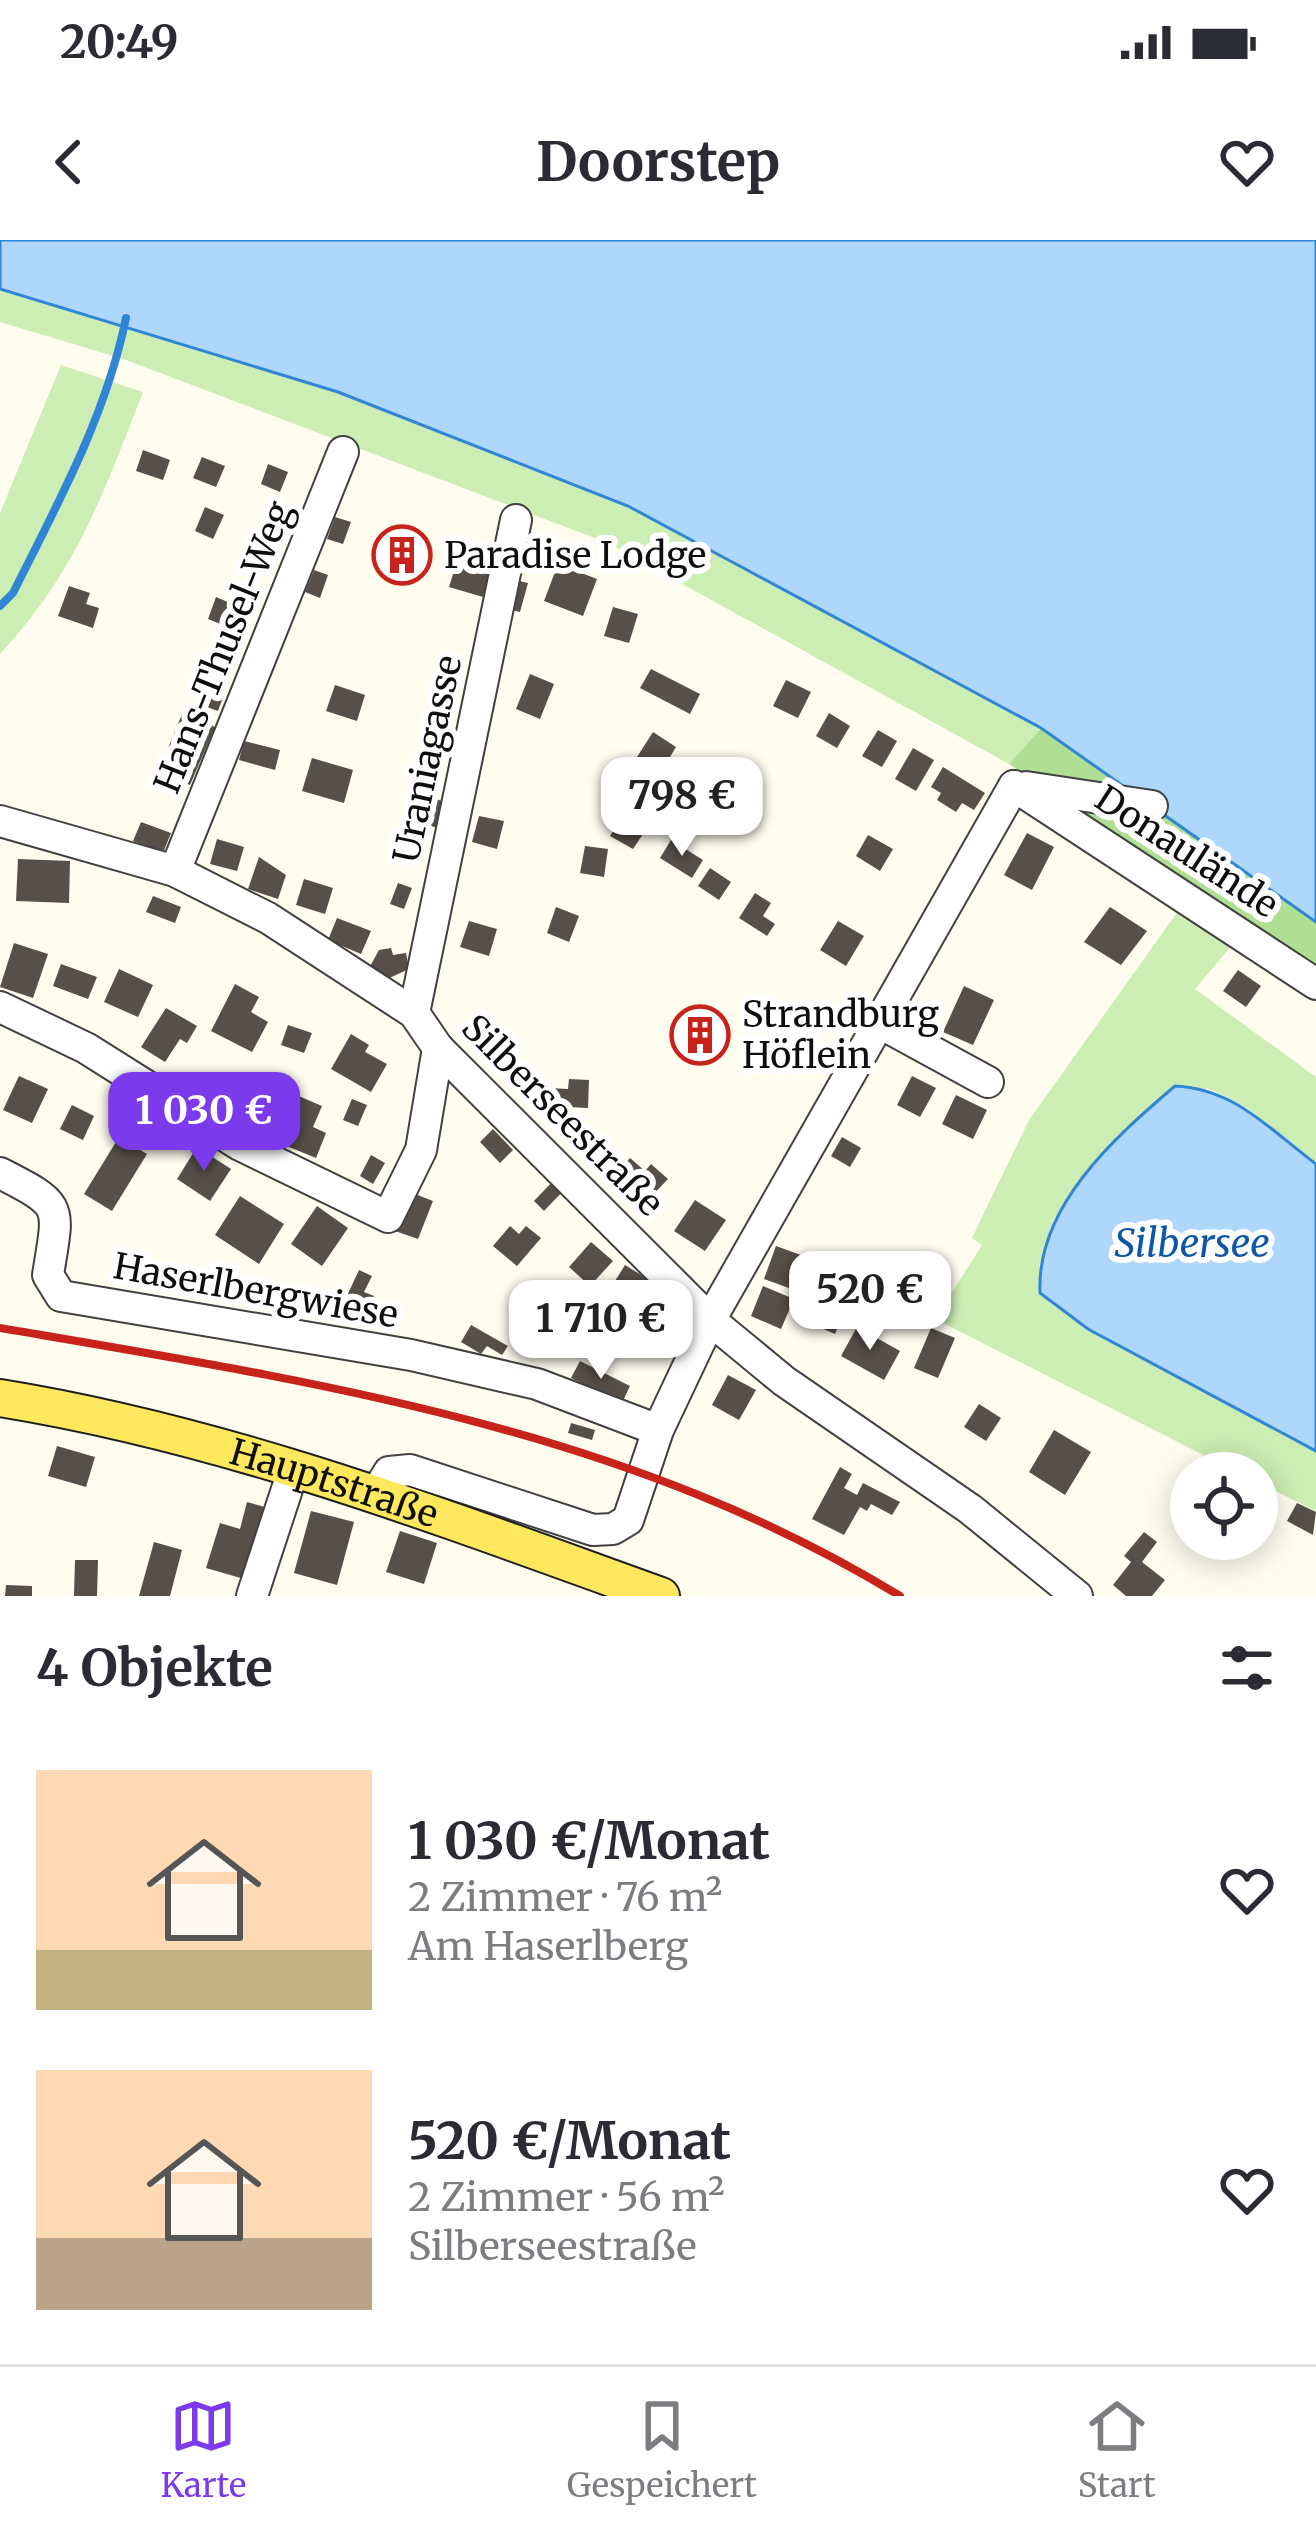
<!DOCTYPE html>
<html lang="de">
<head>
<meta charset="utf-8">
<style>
	body { margin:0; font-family:Merriweather,serif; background:#f2f2f3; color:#2b2b33; height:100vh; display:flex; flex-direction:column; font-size:45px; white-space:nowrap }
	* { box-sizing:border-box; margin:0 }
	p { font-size:39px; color:#7c7c81 }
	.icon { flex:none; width:66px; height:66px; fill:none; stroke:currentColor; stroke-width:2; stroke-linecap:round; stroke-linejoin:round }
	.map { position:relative; height:1356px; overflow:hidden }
	.side { display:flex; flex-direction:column; background:#fff; flex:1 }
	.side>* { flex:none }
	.fabs { position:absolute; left:1170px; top:1212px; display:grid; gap:24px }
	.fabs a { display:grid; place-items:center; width:108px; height:108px; border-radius:50%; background:#fff; box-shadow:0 6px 30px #0003; font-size:60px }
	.price { position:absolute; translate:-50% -102px; padding:0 27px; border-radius:24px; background:#fff; color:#222; font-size:39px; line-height:78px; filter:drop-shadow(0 3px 6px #0008) }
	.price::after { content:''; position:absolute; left:50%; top:72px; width:36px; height:27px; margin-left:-18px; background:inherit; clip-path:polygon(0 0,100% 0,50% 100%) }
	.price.active { background:#7c3aed; color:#fff }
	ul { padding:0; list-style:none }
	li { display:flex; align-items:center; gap:36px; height:300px; padding:0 36px }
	li span { display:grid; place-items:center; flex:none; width:336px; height:240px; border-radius:0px; color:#555 }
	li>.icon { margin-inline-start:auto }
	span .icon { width:144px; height:144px; fill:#fffc; stroke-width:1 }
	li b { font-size:51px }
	h2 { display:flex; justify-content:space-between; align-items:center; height:144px; padding:0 36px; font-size:51px }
	.status { display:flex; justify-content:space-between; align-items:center; height:84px; padding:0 60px; background:#fff; direction:ltr }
	.status svg { height:33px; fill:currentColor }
	header { display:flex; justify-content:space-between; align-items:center; height:156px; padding:0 36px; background:#fff; font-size:54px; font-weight:700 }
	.tabs { display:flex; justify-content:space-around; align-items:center; height:168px; border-top:3px solid #e1e1e2; background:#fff; font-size:33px; color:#7c7c81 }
	.tabs a { display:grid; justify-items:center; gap:6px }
	.tabs .active { color:#7c3aed }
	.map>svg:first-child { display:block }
</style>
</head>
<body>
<div class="status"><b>20:49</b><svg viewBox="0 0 49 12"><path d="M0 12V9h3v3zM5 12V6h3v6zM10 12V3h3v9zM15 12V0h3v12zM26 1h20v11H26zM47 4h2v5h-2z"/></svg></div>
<header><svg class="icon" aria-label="back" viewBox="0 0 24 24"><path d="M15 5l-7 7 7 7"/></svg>Doorstep<svg class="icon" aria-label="heart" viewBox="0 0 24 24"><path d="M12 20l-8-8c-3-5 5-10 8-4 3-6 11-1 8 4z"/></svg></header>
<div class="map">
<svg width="1316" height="1356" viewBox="0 0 1316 1356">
	<rect width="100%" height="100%" fill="#fffdee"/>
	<g fill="#ccedb4">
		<path d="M0,49l338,103 290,114 413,222 -32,36 -401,-221 -482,-183 -126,-38z"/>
		<path d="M61,125l82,27c-40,102 -66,179 -143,262v-141z"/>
		<path d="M1181,667l51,38 -37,44 121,88v87l-69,-56 -39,-20 -62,23 -62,66 -31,44 -14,45 49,63 228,122v60l-59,-29v-9h-18l-304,-154 47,-74 -10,-7 57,-118z"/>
	</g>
	<path fill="#aedf92" d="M1041,488l275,194v50l-307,-208z"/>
	<g fill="#aed7fb" stroke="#3085d7" stroke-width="3">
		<path d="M0,0h1316v682l-275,-194 -413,-222 -290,-114 -338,-103z"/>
		<path d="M1175,846c61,3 95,44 141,78v287l-228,-122 -48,-36c-4,-86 74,-155 135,-207z"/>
	</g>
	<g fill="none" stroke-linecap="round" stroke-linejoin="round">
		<path stroke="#3085d7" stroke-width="8" d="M0,366l13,-13c44,-88 93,-177 113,-275"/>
	</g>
	<g fill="#575049">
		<path d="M143,210l27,10 -7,20 -27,-9z"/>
		<path d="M202,217l23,9 -9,21 -23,-9z"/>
		<path d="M268,224l20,8 -8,20 -19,-8z"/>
		<path d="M283,264l26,10 -6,16 -26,-10z"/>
		<path d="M205,267l19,8 -11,24 -18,-8z"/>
		<path d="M335,277l16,5 -8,22 -16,-5z"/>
		<path d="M397,296l20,7 -10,31 -21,-6z"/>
		<path d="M458,318l33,9 -8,30 -34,-10z"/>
		<path d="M558,324l39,15 -14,37 -39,-15z"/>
		<path d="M314,330l14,5 -8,23 -15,-6z"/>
		<path d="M515,340l13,3 -8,29 -13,-3z"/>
		<path d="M69,346l21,7 -4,11 13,4 -6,20 -35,-12z"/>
		<path d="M216,357l33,14 -9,21 -32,-13z"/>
		<path d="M613,367l25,7 -9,29 -25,-7z"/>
		<path d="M651,429l49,25 -10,20 -50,-26z"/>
		<path d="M530,434l24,10 -14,35 -24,-10z"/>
		<path d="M203,440l23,9 -8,22 -23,-8z"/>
		<path d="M786,440l25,12 -13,26 -25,-12z"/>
		<path d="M335,445l30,10 -8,26 -31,-10z"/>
		<path d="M183,472l32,15 -25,58 -25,-11 10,-22 -7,-4z"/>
		<path d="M829,473l21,13 -13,22 -21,-12z"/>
		<path d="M878,490l19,11 -15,26 -20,-11z"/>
		<path d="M653,492l23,15 -15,25 -24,-15z"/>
		<path d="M244,501l36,9 -5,20 -36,-10z"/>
		<path d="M913,508l21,12 -18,31 -21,-12z"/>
		<path d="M698,517l16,9 -13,22 -15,-9z"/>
		<path d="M312,518l41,12 -9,33 -42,-12z"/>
		<path d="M943,527l42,26 -11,17 -12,-7 -6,9 -19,-12 4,-7 -10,-6z"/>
		<path d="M740,544l18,12 -12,20 -19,-13z"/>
		<path d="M419,554l30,9 -8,26 -30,-9z"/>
		<path d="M479,576l25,5 -7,28 -25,-7z"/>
		<path d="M620,580l23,14 -10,15 -23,-13z"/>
		<path d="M141,582l30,11 -8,20 -30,-12z"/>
		<path d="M1027,593l27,14 -22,43 -28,-15z"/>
		<path d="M868,595l25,14 -13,22 -24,-15z"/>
		<path d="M217,599l27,8 -7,24 -27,-7z"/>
		<path d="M671,600l32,20 -11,18 -32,-20z"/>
		<path d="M585,606l23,3 -4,28 -24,-4z"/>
		<path d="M259,617l27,18 -8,24 -30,-10z"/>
		<path d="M18,619l52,2 -1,42 -53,-2z"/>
		<path d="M710,628l21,14 -12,18 -21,-14z"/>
		<path d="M304,639l29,9 -8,26 -29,-9z"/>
		<path d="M398,643l14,5 -8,21 -14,-5z"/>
		<path d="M755,653l16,10 -8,13 12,8 -8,12 -28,-18z"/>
		<path d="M153,656l28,11 -6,16 -29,-11z"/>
		<path d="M556,667l23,9 -10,26 -22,-9z"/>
		<path d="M1110,667l37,24 -26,34 -37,-23z"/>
		<path d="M337,678l34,13 -10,23 -33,-14z"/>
		<path d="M469,681l28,8 -8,27 -29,-9z"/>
		<path d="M838,681l26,15 -18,30 -26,-16z"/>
		<path d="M14,703l34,11 -15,44 -33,-11z"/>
		<path d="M391,708l2,7 13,-2 3,16 -24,11 -17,-10 11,-20z"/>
		<path d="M61,724l36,13 -9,22 -35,-13z"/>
		<path d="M119,729l34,16 -15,32 -34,-15z"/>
		<path d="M1238,730l23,16 -15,21 -23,-16z"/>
		<path d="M235,744l24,13 -8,15 17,10 -16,30 -41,-21z"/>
		<path d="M964,746l30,14 -21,45 -30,-13z"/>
		<path d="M166,768l31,18 -10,17 -7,-4 -15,23 -24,-15z"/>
		<path d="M685,769l45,22 -14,30 -46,-21z"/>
		<path d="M288,785l24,8 -8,20 -23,-8z"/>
		<path d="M351,794l18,11 -4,7 22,12 -16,28 -40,-23z"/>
		<path d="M19,836l29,13 -16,34 -29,-13z"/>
		<path d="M912,836l24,12 -16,29 -23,-12z"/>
		<path d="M569,839l20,1 -1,28 -41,-2 1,-18 20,1z"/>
		<path d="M287,851l35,15 -9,21 13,6 -10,25 -49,-20z"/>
		<path d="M956,855l31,15 -14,29 -31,-15z"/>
		<path d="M352,859l15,6 -9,21 -15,-6z"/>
		<path d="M72,865l22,11 -11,24 -23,-11z"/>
		<path d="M493,889l20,21 -13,13 -20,-21z"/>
		<path d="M119,897l28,17 -35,57 -28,-17z"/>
		<path d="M842,897l19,11 -11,19 -19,-11z"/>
		<path d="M197,907l34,22 -21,32 -33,-22z"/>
		<path d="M371,915l14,8 -12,21 -13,-8z"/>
		<path d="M630,918l15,13 6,-7 17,15 -20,21 -31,-27z"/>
		<path d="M554,940l10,10 -20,21 -10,-10z"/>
		<path d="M410,952l23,9 -15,38 -23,-8z"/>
		<path d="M240,956l44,28 -25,40 -44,-29z"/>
		<path d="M695,960l31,20 -21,31 -31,-20z"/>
		<path d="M317,966l31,22 -26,38 -31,-22z"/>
		<path d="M510,986l9,8 7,-8 15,12 -24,28 -24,-20z"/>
		<path d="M591,1002l22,19 -23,25 -21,-19z"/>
		<path d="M776,1006l80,29 -12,33 -80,-29z"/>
		<path d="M625,1025l44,27 -14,25 -20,-12 -10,16 -25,-16z"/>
		<path d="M359,1030l13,6 -8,16 10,4 -7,14 -22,-10z"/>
		<path d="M763,1046l31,13 -13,30 -30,-13z"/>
		<path d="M822,1068l20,9 -7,17 -21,-9z"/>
		<path d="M471,1085l37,21 -6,9 -15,-9 -6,8 -20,-12z"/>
		<path d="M857,1087l43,24 -16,29 -43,-24z"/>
		<path d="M931,1088l24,10 -17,40 -24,-10z"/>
		<path d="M580,1121l50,25 -8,17 -51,-25z"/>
		<path d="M728,1135l28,15 -17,30 -27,-15z"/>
		<path d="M979,1164l22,14 -15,23 -22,-14z"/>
		<path d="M571,1183l24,7 -3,10 -24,-7z"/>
		<path d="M1054,1190l37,22 -26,43 -36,-23z"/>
		<path d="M57,1206l38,11 -9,30 -38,-11z"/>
		<path d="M840,1227l12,7 -8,14 13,7 6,-12 37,19 -8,13 -21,-11 -4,7 -7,-4 -16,28 -32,-16z"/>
		<path d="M247,1262l25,7 -21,72 -45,-13 14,-45 20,6z"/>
		<path d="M1297,1263l19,9 -3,23 -26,-14z"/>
		<path d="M311,1271l43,11 -17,63 -43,-12z"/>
		<path d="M400,1291l37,12 -13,41 -38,-12z"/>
		<path d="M1144,1292l13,10 -15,20 23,18 -13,16h-26l-13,-11 18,-23 -7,-6z"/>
		<path d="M154,1302l28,8 -12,46h-31z"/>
		<path d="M75,1320h23l-1,36h-23z"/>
		<path d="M6,1345l26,1v10h-27z"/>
	</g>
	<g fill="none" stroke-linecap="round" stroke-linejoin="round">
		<defs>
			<g id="minor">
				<path d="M1014,546l302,198"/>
				<path d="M1026,547l126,19"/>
				<path d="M0,581l175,50 93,47 146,95 24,35 272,272 74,61 186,128 107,87"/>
				<path d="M175,631l168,-419"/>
				<path d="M0,767l86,41 154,97 148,72 33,-67 17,-102"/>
				<path d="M414,773l102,-493"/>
				<path d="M880,783l108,59"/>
				<path d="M0,933c65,33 59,32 48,102l13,21 350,59 126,29 121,46"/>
				<path d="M376,1253l13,-21 21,-2 183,60 20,-1 15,-9 30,-90 52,-110 304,-534"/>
				<path d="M252,1356l42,-128"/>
			</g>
			<g id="major">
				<path id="s1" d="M0,1158c229,37 444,120 661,198"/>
			</g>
		</defs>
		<use href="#minor" stroke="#414141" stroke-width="34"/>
		<use href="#major" stroke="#1f1f1f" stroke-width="40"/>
		<use href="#minor" stroke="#fff" stroke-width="30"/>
		<use href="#major" stroke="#ffe75e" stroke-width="36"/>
		<path stroke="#c8231b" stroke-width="8" d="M0,1088c312,53 626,100 900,268"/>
	</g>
	<defs>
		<symbol id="building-ring" viewBox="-11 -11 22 22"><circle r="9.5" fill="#fff" stroke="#c8231b" stroke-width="1.5"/><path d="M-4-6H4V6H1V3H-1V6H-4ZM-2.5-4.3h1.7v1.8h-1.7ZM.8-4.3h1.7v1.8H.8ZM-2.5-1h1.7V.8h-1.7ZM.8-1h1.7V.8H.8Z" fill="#c8231b"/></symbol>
	</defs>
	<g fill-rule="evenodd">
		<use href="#building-ring" x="369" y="282" width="66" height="66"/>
		<use href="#building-ring" x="667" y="762" width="66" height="66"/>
	</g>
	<g text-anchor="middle" stroke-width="12" stroke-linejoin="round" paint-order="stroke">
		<g font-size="36" fill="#0e0e0e" stroke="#fff" text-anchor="start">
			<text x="444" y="328">Paradise Lodge</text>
			<text x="742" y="787">Strandburg<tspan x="742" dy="41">Höflein</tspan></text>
		</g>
		<g font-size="36" fill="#0e0e0e" stroke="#fff">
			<text transform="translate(223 407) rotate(-68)" y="13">Hans-Thusel-Weg</text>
			<text transform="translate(427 519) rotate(-78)" y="13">Uraniagasse</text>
			<text transform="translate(1187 611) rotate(33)" y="13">Donaulände</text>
			<text transform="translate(563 875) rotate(45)" y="13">Silberseestraße</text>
			<text transform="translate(256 1050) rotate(10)" y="13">Haserlbergwiese</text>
			<text dy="13" stroke="none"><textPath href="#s1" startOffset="345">Hauptstraße</textPath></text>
		</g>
		<g font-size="39" font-style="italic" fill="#0d57a9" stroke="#fff">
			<text x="1192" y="1017">Silbersee</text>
		</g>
	</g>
</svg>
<div class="fabs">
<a><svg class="icon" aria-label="locate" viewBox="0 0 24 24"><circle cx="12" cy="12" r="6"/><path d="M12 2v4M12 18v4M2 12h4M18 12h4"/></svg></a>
</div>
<b class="price" style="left:682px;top:619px">798 €</b>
<b class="price active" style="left:204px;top:934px">1 030 €</b>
<b class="price" style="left:870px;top:1113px">520 €</b>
<b class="price" style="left:601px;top:1142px">1 710 €</b>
</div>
<section class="side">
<h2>4 Objekte<svg class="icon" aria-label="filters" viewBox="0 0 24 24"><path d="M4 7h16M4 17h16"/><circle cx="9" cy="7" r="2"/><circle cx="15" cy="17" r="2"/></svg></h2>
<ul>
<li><span style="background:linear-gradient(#ffd9b3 75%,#c2b280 0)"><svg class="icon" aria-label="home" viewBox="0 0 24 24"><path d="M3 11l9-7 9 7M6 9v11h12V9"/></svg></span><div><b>1 030 €/Monat</b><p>2 Zimmer · 76 m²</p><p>Am Haserlberg</p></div><svg class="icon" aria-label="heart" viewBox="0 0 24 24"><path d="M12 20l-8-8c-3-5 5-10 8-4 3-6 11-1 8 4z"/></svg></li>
<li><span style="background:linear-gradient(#ffd9b3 70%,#b9a48a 0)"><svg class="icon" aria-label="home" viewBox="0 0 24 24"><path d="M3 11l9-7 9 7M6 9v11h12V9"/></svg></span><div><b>520 €/Monat</b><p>2 Zimmer · 56 m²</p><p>Silberseestraße</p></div><svg class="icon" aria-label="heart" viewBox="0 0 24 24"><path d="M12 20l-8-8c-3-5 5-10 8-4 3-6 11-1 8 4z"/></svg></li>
</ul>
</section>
<nav class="tabs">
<a class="active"><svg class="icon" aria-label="map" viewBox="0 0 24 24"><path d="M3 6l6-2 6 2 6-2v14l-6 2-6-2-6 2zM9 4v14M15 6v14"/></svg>Karte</a>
<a><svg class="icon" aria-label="saved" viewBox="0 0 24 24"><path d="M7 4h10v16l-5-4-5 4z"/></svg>Gespeichert</a>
<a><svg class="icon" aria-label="home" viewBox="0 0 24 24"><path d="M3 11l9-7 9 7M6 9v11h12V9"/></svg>Start</a>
</nav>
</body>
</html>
